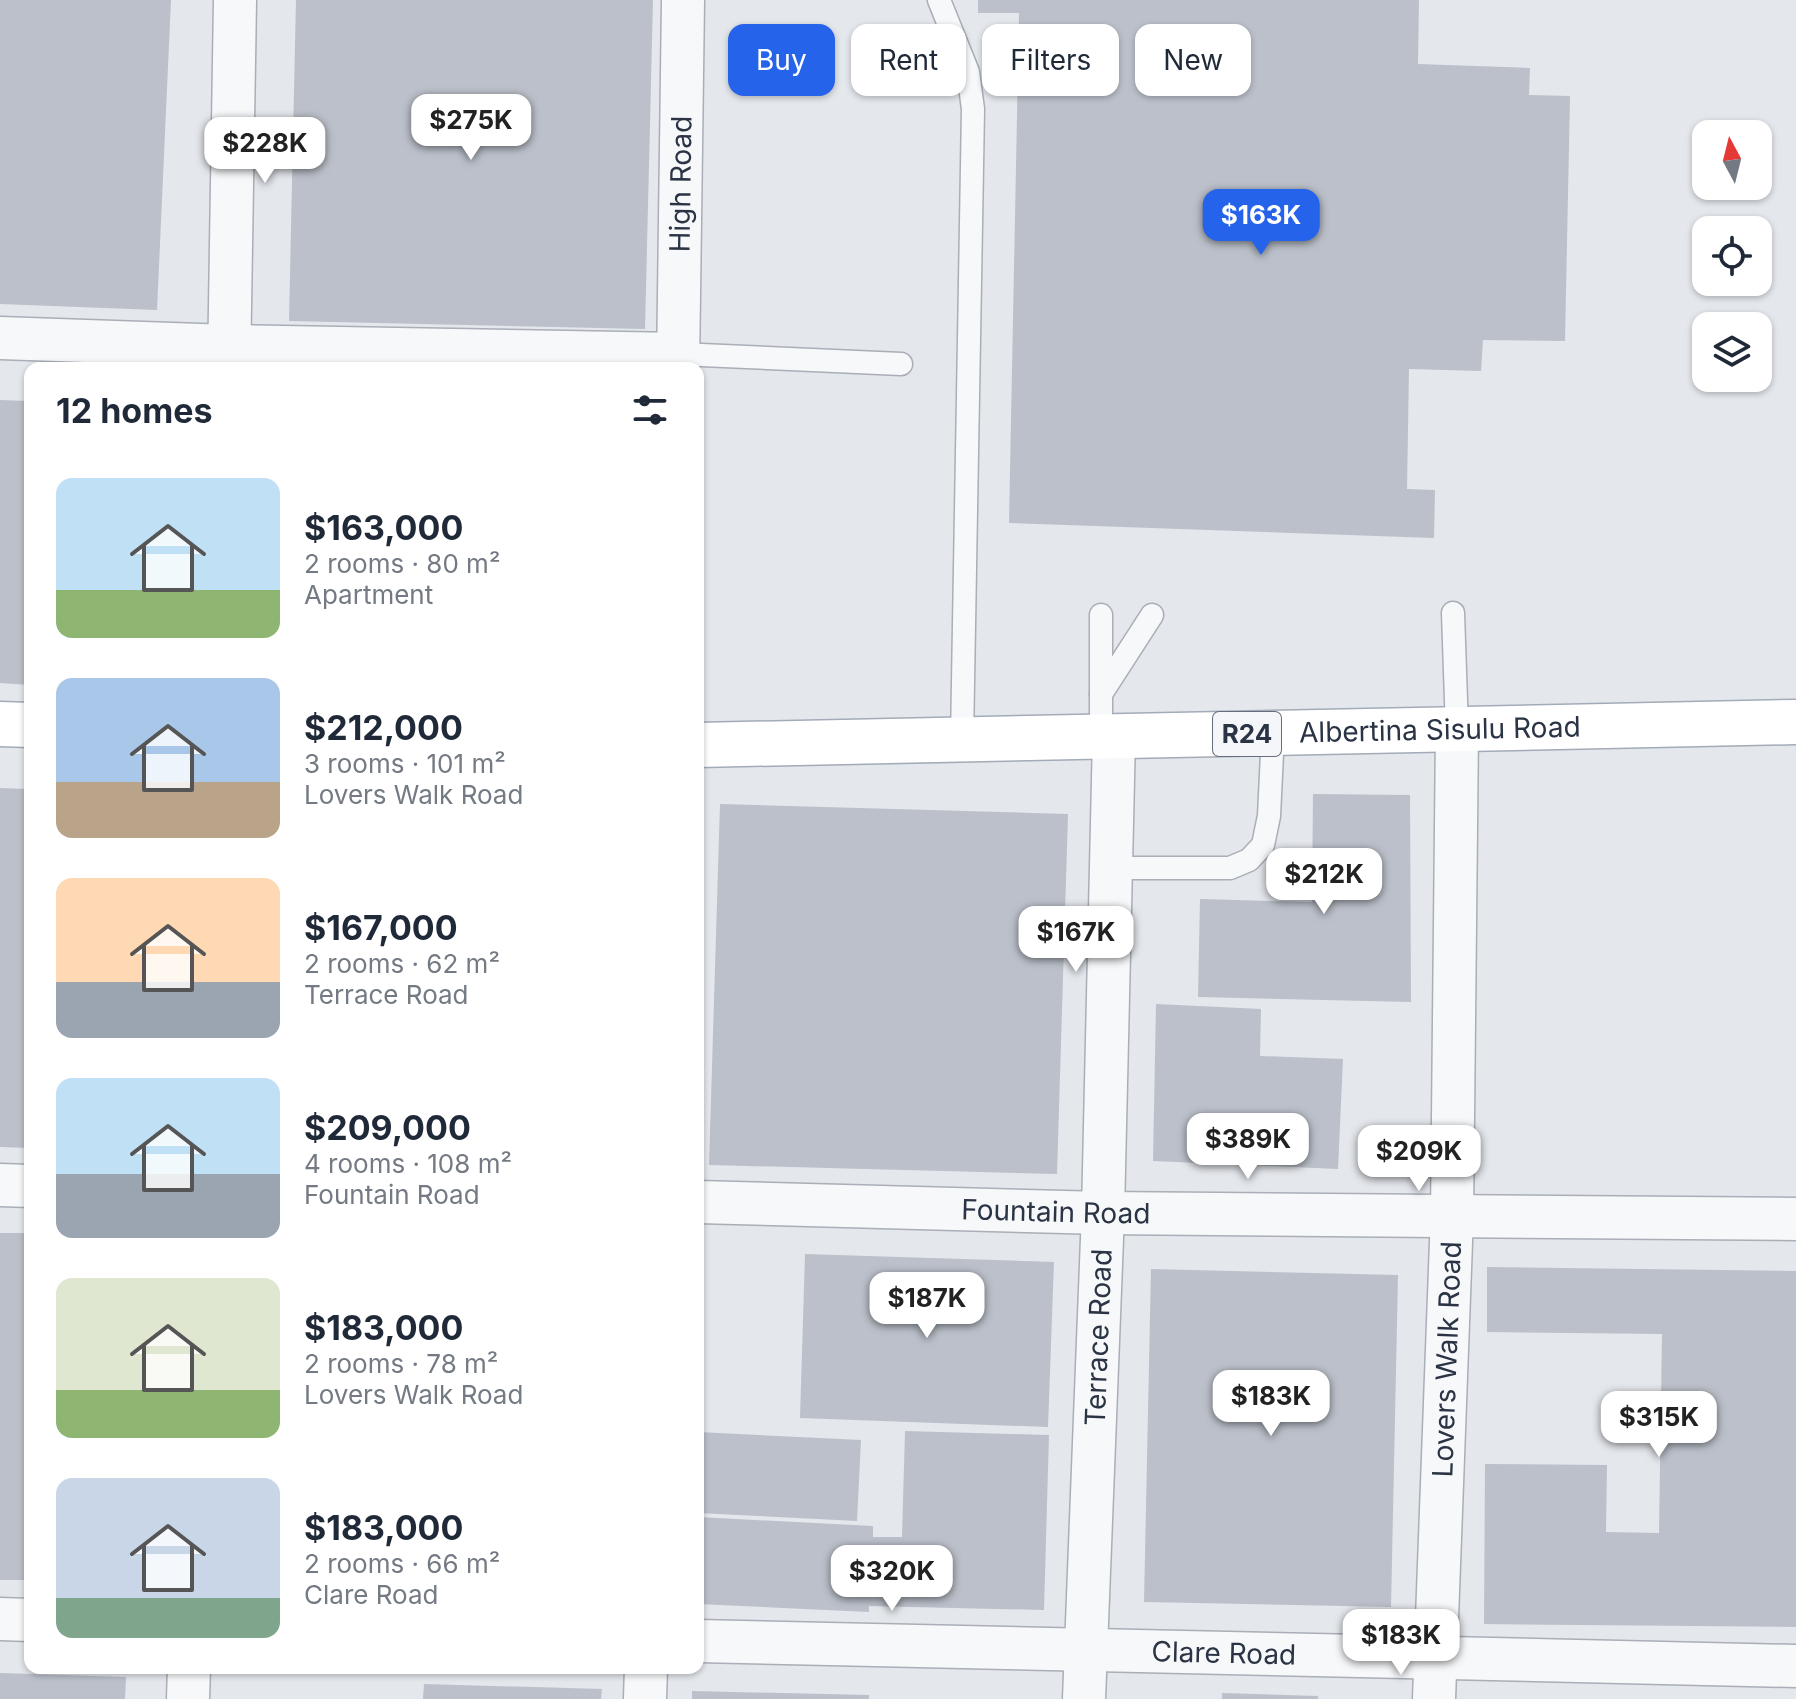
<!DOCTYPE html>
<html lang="en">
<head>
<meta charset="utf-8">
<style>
	body { margin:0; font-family:Inter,sans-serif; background:#f6f6f7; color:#1f2937; height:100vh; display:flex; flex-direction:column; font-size:30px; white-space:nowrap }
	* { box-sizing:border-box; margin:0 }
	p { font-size:26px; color:#747a83 }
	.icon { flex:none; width:44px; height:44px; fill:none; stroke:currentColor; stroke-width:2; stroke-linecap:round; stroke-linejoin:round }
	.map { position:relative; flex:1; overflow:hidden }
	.panel { position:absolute; left:24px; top:362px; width:680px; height:1312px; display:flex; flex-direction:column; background:#fff; border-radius:16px; box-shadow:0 2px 6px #0004 }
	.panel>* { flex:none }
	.guide { position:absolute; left:728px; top:24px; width:760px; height:72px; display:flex; gap:16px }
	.needle { width:52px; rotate:353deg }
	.buttons { position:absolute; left:1692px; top:120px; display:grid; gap:16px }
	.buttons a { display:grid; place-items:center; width:80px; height:80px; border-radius:16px; background:#fff; box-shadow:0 2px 6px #0004; font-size:40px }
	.price { position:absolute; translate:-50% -68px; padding:0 18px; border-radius:16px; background:#fff; color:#222; font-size:26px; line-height:52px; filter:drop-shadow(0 2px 4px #0008) }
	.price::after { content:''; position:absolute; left:50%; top:48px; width:24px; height:18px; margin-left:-12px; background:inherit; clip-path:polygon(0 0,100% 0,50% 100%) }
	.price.current { background:#2563eb; color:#fff }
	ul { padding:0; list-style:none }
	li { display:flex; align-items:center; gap:24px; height:200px; padding:0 32px }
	li span { display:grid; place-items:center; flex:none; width:224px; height:160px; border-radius:16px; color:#555 }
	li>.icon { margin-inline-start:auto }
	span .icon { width:96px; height:96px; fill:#fffc; stroke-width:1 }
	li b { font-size:34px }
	h2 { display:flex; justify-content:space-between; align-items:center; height:96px; padding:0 32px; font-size:34px }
	.tag { padding:0 28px; border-radius:16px; background:#fff; box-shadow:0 2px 6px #0004; font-size:28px; line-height:72px }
	.tag.current { background:#2563eb; color:#fff }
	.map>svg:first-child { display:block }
</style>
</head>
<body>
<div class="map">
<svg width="1796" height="1699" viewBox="0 0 1796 1699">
	<rect width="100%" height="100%" fill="#e4e7ec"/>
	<g fill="#bbc0ca">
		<path d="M0,0h171l-14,310 -157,-6z"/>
		<path d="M296,0h357l-8,329 -356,-8z"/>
		<path d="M978,0h441l-1,64 112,4 -1,27 41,1 -5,245 -82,-1 -2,31 -72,-2 -2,120 28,1 -1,48 -425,-15 10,-510h-41z"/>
		<path d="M0,400l30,1v284l-30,-2z"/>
		<path d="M0,788l30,1v359l-30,-1z"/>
		<path d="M1313,794l97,1 1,207 -213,-5 2,-98 112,3z"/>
		<path d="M720,804l348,10 -11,360 -348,-9z"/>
		<path d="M1156,1004l105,5 -1,47 83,3 -5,110 -185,-8z"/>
		<rect x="0" y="1233" width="30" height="347"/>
		<path d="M805,1254l249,8 -6,165 -248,-9z"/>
		<path d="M1487,1267l309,4v356l-312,-3 1,-160 122,1 -1,67 53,1 3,-199 -175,-2z"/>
		<path d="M1151,1269l247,6 -7,332 -247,-5z"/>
		<path d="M905,1431l144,4 -5,175 -175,-4v6l-171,-8v-87l175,9v11h29z"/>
		<path d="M698,1432l163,8 -4,81 -159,-8z"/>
		<path d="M0,1673l126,4 -1,22h-125z"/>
		<path d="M424,1684l178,5 -1,10h-178z"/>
		<path d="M692,1691l177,4v4h-177z"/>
		<path d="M1222,1693l96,3v3h-96z"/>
	</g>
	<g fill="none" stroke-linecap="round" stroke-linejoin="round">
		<defs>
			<g id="lane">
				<path d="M939,0l29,72 5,37 -11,631"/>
				<path d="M678,354l223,10"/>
				<path d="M1453,613l4,117"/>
				<path d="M1101,694l51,-79"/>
				<path d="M1101,736v-121"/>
				<path d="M1111,868h119l19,-8 14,-15 6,-29 4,-83"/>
			</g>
			<g id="street">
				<path d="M0,338l229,8 449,8"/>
				<path d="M229,368l6,-368"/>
				<path id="s1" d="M678,368l5,-368"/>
				<path d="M0,1185l30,1"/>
				<path id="s2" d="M698,1202l405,11 693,6"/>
				<path d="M0,1619l30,1"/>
				<path id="s3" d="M698,1641l1098,25"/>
				<path d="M188,1699l1,-31"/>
				<path d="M645,1699l1,-31"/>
				<path id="s4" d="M1084,1699l19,-486 11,-477"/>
				<path id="s5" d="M1434,1699l18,-484 5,-485"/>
			</g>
			<g id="primary">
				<path d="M0,724l30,1"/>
				<path id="s6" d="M698,745l1098,-23"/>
			</g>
		</defs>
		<use href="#lane" stroke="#a9aeb7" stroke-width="25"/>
		<use href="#street" stroke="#a9aeb7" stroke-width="45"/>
		<use href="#primary" stroke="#a3abb8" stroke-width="47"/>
		<use href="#lane" stroke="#f7f8fa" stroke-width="22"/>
		<use href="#street" stroke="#f7f8fa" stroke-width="42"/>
		<use href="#primary" stroke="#fff" stroke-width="44"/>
	</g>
	<g text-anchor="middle" stroke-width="8" stroke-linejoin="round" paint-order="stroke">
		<rect fill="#f4f6f9" stroke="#676e7b" stroke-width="2" x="1213" y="712" width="68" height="44" rx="6"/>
		<g font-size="26" font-weight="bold" fill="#2b3445">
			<text x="1247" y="743">R24</text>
		</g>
		<g font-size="28" fill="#2b3445" stroke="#f4f6f9">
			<text dy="10" stroke="none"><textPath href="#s1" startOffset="184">High Road</textPath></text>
			<text dy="10" stroke="none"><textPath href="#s6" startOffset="742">Albertina Sisulu Road</textPath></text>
			<text dy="10" stroke="none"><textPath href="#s2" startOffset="358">Fountain Road</textPath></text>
			<text dy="10" stroke="none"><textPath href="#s4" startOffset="362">Terrace Road</textPath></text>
			<text dy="10" stroke="none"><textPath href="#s5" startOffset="340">Lovers Walk Road</textPath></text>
			<text dy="10" stroke="none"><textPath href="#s3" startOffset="526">Clare Road</textPath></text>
		</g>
	</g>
</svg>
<div class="buttons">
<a><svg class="needle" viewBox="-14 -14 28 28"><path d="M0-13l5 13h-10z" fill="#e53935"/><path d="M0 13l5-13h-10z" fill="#747a83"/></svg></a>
<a><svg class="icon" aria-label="locate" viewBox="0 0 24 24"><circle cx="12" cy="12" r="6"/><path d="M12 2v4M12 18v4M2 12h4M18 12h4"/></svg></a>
<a><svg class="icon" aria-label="layers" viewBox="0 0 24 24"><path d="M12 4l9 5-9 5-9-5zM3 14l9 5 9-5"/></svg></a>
</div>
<b class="price" style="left:471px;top:162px">$275K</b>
<b class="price" style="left:265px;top:185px">$228K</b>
<b class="price current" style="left:1261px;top:257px">$163K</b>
<b class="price" style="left:1324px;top:916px">$212K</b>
<b class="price" style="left:1076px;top:974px">$167K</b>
<b class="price" style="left:1248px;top:1181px">$389K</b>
<b class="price" style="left:1419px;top:1193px">$209K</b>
<b class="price" style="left:927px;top:1340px">$187K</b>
<b class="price" style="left:1271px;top:1438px">$183K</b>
<b class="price" style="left:1659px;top:1459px">$315K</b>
<b class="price" style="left:892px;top:1613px">$320K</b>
<b class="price" style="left:1401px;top:1677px">$183K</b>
<div class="guide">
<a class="tag current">Buy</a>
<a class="tag">Rent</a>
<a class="tag">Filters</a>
<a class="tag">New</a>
</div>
<section class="panel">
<h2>12 homes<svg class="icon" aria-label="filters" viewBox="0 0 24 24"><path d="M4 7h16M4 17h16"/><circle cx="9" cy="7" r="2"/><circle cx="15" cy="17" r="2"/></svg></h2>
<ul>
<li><span style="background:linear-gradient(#bfe0f5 70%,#8fb573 0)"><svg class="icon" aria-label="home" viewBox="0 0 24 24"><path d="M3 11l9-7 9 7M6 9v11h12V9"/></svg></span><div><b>$163,000</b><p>2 rooms · 80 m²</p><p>Apartment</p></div></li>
<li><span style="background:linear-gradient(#a9c7e8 65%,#b9a48a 0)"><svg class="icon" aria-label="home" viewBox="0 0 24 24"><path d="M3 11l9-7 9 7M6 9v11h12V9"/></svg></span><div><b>$212,000</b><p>3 rooms · 101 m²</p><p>Lovers Walk Road</p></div></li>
<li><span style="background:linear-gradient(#ffd9b3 65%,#9aa5b1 0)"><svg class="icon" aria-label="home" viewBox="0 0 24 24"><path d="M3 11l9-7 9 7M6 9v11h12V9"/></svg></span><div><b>$167,000</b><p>2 rooms · 62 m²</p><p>Terrace Road</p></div></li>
<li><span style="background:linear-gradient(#bfe0f5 60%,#9aa5b1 0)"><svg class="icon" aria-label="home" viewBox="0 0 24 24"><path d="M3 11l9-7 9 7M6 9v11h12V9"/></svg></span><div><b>$209,000</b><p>4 rooms · 108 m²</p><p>Fountain Road</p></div></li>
<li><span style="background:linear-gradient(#dfe7d0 70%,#8fb573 0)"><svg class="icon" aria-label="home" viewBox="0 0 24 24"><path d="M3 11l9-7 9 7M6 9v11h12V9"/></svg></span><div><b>$183,000</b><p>2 rooms · 78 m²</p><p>Lovers Walk Road</p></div></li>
<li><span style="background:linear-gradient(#c9d6e8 75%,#7fa58c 0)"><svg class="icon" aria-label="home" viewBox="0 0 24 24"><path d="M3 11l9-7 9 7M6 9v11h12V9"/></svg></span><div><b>$183,000</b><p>2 rooms · 66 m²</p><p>Clare Road</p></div></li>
</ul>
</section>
</div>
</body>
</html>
